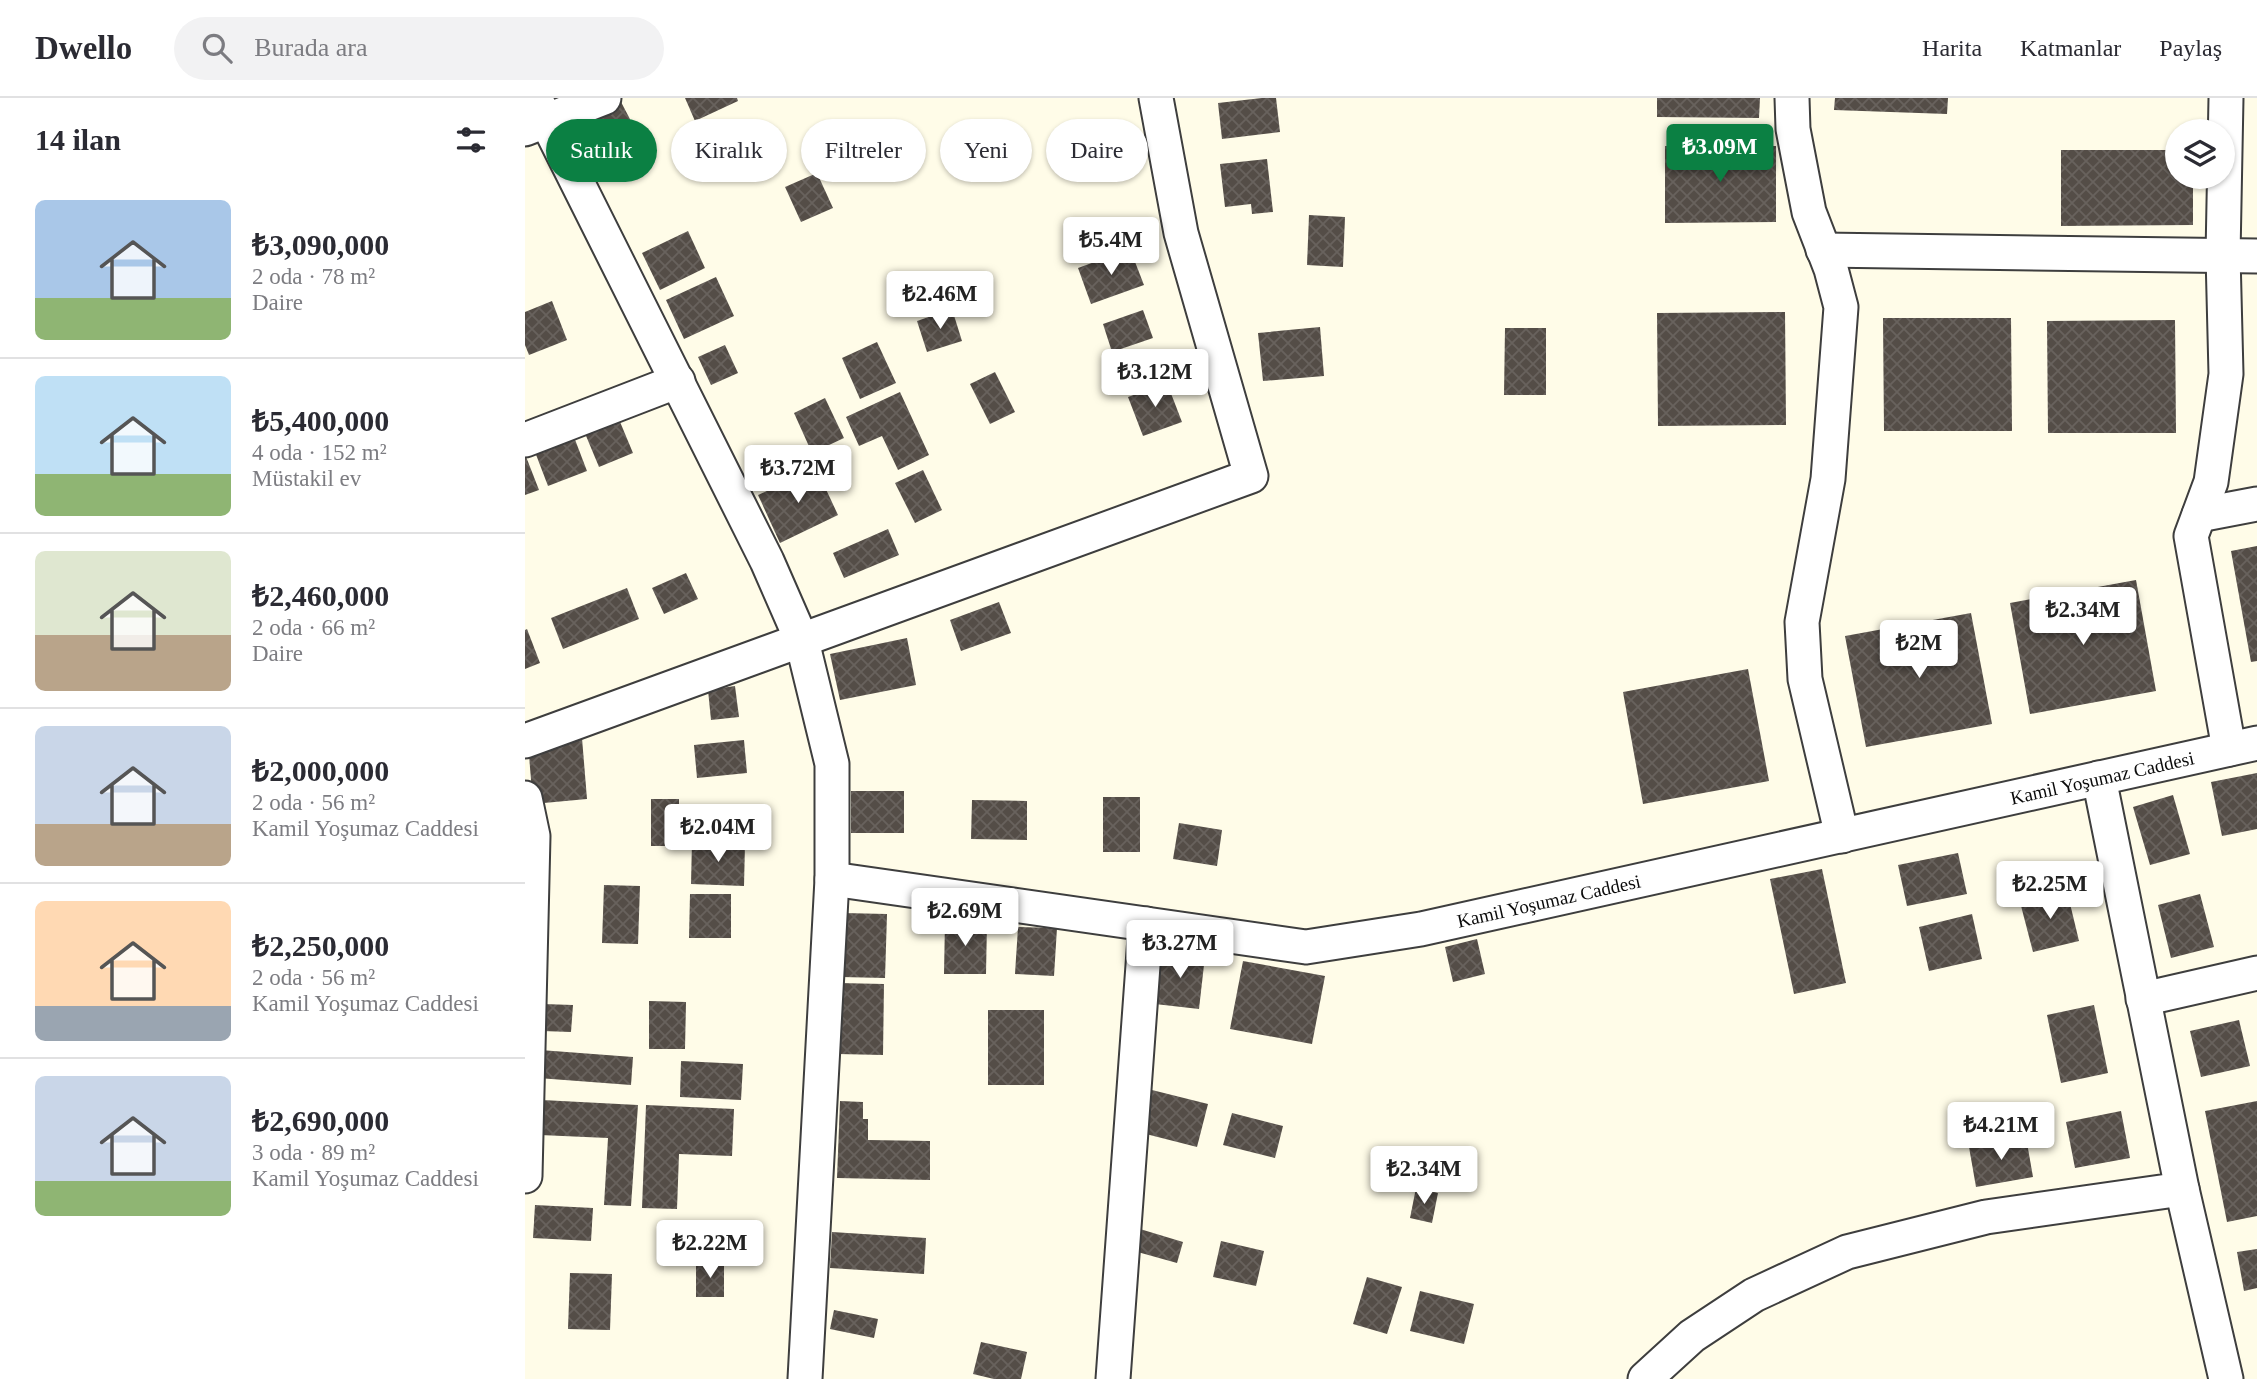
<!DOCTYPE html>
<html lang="tr">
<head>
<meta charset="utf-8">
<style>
	body { margin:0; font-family:Georgia,serif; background:#f2f2f3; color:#2b2b33; height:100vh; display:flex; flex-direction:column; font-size:26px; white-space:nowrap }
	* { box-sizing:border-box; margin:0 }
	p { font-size:23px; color:#7c7c81 }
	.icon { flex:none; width:38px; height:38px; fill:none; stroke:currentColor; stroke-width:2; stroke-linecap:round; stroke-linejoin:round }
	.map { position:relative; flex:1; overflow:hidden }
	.sheet { display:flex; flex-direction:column; background:#fff; width:525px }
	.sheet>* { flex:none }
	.top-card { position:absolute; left:21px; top:21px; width:665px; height:63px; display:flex; gap:14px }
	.controls { position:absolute; left:1640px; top:21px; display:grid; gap:14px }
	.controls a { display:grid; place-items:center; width:70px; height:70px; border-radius:50%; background:#fff; box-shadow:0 2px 5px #0004; font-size:35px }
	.price { position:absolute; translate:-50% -60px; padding:0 16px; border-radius:7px; background:#fff; color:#222; font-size:23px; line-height:46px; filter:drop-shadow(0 2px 4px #0008) }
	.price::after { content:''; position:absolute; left:50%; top:42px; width:21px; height:16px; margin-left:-10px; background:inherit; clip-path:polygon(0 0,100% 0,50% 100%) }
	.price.active { background:#0b8043; color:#fff }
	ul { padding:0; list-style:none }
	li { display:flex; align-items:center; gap:21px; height:175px; padding:0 35px }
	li+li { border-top:2px solid #e1e1e2 }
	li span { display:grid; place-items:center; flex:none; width:196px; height:140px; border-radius:10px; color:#555 }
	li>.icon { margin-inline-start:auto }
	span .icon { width:84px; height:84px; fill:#fffc; stroke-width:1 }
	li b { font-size:30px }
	h2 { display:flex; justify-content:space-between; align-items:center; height:84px; padding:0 35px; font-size:30px }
	.pill { padding:0 24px; border-radius:32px; background:#fff; box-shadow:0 2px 5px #0004; font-size:24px; line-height:63px }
	.pill.active { background:#0b8043; color:#fff }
	header { display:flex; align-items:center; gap:42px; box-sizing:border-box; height:98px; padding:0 35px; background:#fff; border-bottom:2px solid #e1e1e2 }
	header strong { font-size:33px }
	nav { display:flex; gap:38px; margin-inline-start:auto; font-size:24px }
	.search { width:490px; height:63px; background:#f2f2f3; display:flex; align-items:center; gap:18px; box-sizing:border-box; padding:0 24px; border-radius:38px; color:#7c7c81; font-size:26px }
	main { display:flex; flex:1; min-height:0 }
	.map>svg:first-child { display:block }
</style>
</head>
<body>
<header>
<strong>Dwello</strong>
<div class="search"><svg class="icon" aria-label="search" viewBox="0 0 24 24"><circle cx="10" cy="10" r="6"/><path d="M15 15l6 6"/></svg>Burada ara</div>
<nav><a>Harita</a><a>Katmanlar</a><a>Paylaş</a></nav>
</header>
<main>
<section class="sheet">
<h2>14 ilan<svg class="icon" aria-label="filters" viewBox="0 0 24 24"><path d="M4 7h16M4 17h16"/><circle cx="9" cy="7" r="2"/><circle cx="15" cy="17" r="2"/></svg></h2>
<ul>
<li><span style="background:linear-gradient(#a9c7e8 70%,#8fb573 0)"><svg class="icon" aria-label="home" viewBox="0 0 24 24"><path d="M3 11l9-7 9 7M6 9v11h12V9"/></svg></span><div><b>₺3,090,000</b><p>2 oda · 78 m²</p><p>Daire</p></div></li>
<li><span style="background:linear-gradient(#bfe0f5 70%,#8fb573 0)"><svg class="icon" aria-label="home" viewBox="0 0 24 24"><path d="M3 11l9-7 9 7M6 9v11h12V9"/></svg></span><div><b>₺5,400,000</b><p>4 oda · 152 m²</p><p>Müstakil ev</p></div></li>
<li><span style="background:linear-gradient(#dfe7d0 60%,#b9a48a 0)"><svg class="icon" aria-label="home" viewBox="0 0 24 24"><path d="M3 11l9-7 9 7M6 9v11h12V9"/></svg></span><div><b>₺2,460,000</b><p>2 oda · 66 m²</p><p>Daire</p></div></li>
<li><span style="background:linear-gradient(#c9d6e8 70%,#b9a48a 0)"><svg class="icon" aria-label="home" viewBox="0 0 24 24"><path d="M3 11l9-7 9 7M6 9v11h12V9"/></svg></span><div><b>₺2,000,000</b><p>2 oda · 56 m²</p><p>Kamil Yoşumaz Caddesi</p></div></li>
<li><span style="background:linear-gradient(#ffd9b3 75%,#9aa5b1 0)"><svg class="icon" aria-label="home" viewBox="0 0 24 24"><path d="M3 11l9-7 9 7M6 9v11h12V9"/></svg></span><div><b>₺2,250,000</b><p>2 oda · 56 m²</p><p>Kamil Yoşumaz Caddesi</p></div></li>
<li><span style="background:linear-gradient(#c9d6e8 75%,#8fb573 0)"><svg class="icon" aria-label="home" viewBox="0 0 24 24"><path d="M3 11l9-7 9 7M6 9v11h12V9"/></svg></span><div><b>₺2,690,000</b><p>3 oda · 89 m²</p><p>Kamil Yoşumaz Caddesi</p></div></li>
</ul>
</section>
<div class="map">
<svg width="1732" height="1281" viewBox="0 0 1732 1281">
	<defs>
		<pattern id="building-cross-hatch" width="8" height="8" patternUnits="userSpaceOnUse" patternTransform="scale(1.75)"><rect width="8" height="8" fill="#544d47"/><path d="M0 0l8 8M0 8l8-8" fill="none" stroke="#68625d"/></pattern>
	</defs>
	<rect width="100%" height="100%" fill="#fffce8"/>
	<g fill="url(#building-cross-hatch)">
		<path d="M160,0h52l1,3 -43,20z"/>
		<path d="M737,0h14l4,34 -58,7 -4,-36z"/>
		<path d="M1132,0h103l-1,20 -102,-1z"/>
		<path d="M1310,0h113l-1,16 -113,-4z"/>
		<path d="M95,2l24,46 -26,14 -24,-47z"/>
		<path d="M1140,48h111v76l-111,1z"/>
		<path d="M1536,52h116v27h16v48l-132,1z"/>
		<path d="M742,61l6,53 -21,2 -1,-10 -26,3 -5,-43z"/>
		<path d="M292,75l16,35 -32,14 -16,-35z"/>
		<path d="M784,117l36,2 -2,50 -36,-2z"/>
		<path d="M163,133l17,37 -45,22 -18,-37z"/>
		<path d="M605,151l14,36 -53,19 -13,-36z"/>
		<path d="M191,179l18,39 -50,23 -18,-39z"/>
		<path d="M27,203l15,39 -38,15 -4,-10v-33z"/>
		<path d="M427,211l10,32 -35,11 -10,-31z"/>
		<path d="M618,212l10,28 -41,14 -9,-28z"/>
		<path d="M1260,214l1,113 -128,1 -1,-113z"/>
		<path d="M1358,220h128l1,113h-128z"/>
		<path d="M1650,222l1,113h-128l-1,-112z"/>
		<path d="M795,229l4,49 -61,5 -5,-48z"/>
		<path d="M980,230h41v67h-42z"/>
		<path d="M352,244l19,41 -36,16 -18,-41z"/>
		<path d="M200,247l13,28 -27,12 -13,-28z"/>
		<path d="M470,274l20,40 -25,12 -20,-40z"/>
		<path d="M642,285l15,39 -39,14 -15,-39z"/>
		<path d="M375,294l29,63 -31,15 -16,-34 -23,10 -13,-29z"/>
		<path d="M300,300l19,40 -32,15 -18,-40z"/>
		<path d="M93,319l15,36 -34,14 -15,-36z"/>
		<path d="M49,339l13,34 -39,15 -13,-34z"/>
		<path d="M0,356l14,36 -14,5z"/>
		<path d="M291,370l22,47 -58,28 -22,-48z"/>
		<path d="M398,372l19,40 -27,13 -20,-40z"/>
		<path d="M363,431l11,26 -55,23 -11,-25z"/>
		<path d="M1732,448v115l-6,1 -20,-111z"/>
		<path d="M161,475l12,26 -34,15 -12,-26z"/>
		<path d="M1611,482l20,111 -126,23 -20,-111z"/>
		<path d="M102,490l12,31 -76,30 -12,-31z"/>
		<path d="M474,504l12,31 -50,18 -11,-31z"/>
		<path d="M1446,515l21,111 -126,23 -21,-111z"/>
		<path d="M2,531l13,34 -15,6v-39z"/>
		<path d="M382,540l9,47 -76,15 -10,-46z"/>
		<path d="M1223,571l21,112 -126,23 -20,-112z"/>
		<path d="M210,588l4,31 -28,3 -3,-30z"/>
		<path d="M57,640l5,61 -54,5 -5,-61z"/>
		<path d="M219,642l3,33 -50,5 -3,-33z"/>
		<path d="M1732,675v56l-35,7 -11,-54z"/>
		<rect x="326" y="693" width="53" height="42"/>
		<path d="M1648,697l17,59 -40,11 -17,-58z"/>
		<rect x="578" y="699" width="37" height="55"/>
		<rect x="126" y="701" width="28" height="47"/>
		<path d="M447,702l55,1v39l-56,-1z"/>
		<path d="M654,725l43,7 -5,36 -44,-7z"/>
		<path d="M167,743l53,3 -1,42 -53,-2z"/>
		<path d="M1433,755l9,41 -60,12 -9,-41z"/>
		<path d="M1297,771l24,114 -52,11 -24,-115z"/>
		<path d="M79,787l36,1 -2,58 -36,-1z"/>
		<path d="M1542,793l12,50 -46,11 -13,-50z"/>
		<path d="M165,796h41v44h-42z"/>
		<path d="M1675,796l14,53 -43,11 -13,-53z"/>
		<path d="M318,815l44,1 -2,64 -44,-1z"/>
		<path d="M1447,816l10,45 -53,12 -10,-44z"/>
		<path d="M420,823l42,1 -1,52h-42z"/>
		<path d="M493,829l39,1 -3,48 -39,-2z"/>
		<path d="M952,841l8,35 -32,8 -8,-35z"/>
		<path d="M636,853l44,5 -6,53 -44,-5z"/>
		<path d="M718,863l82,15 -13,68 -82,-15z"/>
		<path d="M314,885l45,1 -1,71 -45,-1z"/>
		<path d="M124,903l37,1 -1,47h-36z"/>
		<path d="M18,906l30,1 -2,27 -29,-1z"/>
		<path d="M1569,907l14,68 -47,10 -14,-68z"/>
		<rect x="463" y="912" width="56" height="75"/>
		<path d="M1714,922l11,46 -49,11 -11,-46z"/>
		<path d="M15,952l93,7 -2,28 -93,-7z"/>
		<path d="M156,963l62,3 -2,36 -61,-3z"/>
		<path d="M627,992l56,14 -11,43 -55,-14z"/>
		<path d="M17,1002l96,5 -7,101 -27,-1 4,-67 -68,-3z"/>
		<path d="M315,1003l23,1v17h5v21l62,1v39l-93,-2z"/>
		<path d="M1732,1003v115l-30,6 -22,-111z"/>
		<path d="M121,1007l88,4 -2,47 -53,-2 -2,55 -35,-1z"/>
		<path d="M1596,1013l9,47 -55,10 -9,-46z"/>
		<path d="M707,1015l51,13 -8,32 -52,-13z"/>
		<path d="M1501,1039l7,40 -57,10 -7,-40z"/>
		<path d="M891,1090l22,5 -6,30 -22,-5z"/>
		<path d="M10,1107l58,3 -2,33 -58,-3z"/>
		<path d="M615,1131l43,13 -6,21 -43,-12z"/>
		<path d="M307,1134l94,6 -2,36 -94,-6z"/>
		<path d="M696,1143l43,10 -8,35 -43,-9z"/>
		<path d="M1732,1151v39l-13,3 -7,-39z"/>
		<rect x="171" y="1166" width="28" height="33"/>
		<path d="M45,1175l42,1 -2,56 -42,-1z"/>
		<path d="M842,1179l35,10 -15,47 -34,-10z"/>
		<path d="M895,1193l54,13 -10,40 -54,-13z"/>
		<path d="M309,1212l44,9 -4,19 -44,-9z"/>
		<path d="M456,1244l46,10 -6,27h-27l-21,-5z"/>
	</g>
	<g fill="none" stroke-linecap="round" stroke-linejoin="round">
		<defs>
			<g id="street">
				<path d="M10,0l232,463 35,80 30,123v115l-27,500"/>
				<path d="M1267,0l1,31 16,83 22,57 10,38 -13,172 -26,143 3,57 37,157"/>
				<path d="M1701,0l-3,157 3,119 -15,108 -20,54 38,213"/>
				<path d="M0,31l79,-31"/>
				<path d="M1298,152l434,6"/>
				<path d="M0,342l153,-59"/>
				<path d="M1674,417l58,-11"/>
				<path d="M0,643l726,-265 -70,-243 -25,-135"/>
				<path d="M0,700l8,38 -8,340"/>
				<path id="s1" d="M307,781l474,68 115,-18 836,-186"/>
				<path d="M1618,901l114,-26"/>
				<path d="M1657,1091l44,190"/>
				<path d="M588,1281l33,-455"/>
				<path d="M1120,1281l47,-43 62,-41 93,-43 139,-35 196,-28 -83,-411"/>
			</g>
		</defs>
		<use href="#street" stroke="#3e3e3e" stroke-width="37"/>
		<use href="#street" stroke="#fff" stroke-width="33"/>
	</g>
	<g text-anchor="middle" stroke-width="7" stroke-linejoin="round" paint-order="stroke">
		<g font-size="19" fill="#0b0b0b" stroke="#fff">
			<text dy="7" stroke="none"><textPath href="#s1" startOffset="1293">Kamil Yoşumaz Caddesi</textPath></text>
			<text dy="7" stroke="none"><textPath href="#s1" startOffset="726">Kamil Yoşumaz Caddesi</textPath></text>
		</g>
	</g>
</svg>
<div class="controls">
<a><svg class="icon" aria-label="layers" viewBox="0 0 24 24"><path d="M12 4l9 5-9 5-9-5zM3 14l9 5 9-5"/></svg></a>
</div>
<b class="price active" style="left:1195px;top:86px">₺3.09M</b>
<b class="price" style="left:586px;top:179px">₺5.4M</b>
<b class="price" style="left:415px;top:233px">₺2.46M</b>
<b class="price" style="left:630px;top:311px">₺3.12M</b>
<b class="price" style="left:273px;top:407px">₺3.72M</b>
<b class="price" style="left:1558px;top:549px">₺2.34M</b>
<b class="price" style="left:1394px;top:582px">₺2M</b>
<b class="price" style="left:193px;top:766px">₺2.04M</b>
<b class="price" style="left:1525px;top:823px">₺2.25M</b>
<b class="price" style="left:440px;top:850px">₺2.69M</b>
<b class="price" style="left:655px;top:882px">₺3.27M</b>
<b class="price" style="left:1476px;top:1064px">₺4.21M</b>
<b class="price" style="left:899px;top:1108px">₺2.34M</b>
<b class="price" style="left:185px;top:1182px">₺2.22M</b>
<div class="top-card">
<a class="pill active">Satılık</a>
<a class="pill">Kiralık</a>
<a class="pill">Filtreler</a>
<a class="pill">Yeni</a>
<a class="pill">Daire</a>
</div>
</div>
</main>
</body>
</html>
